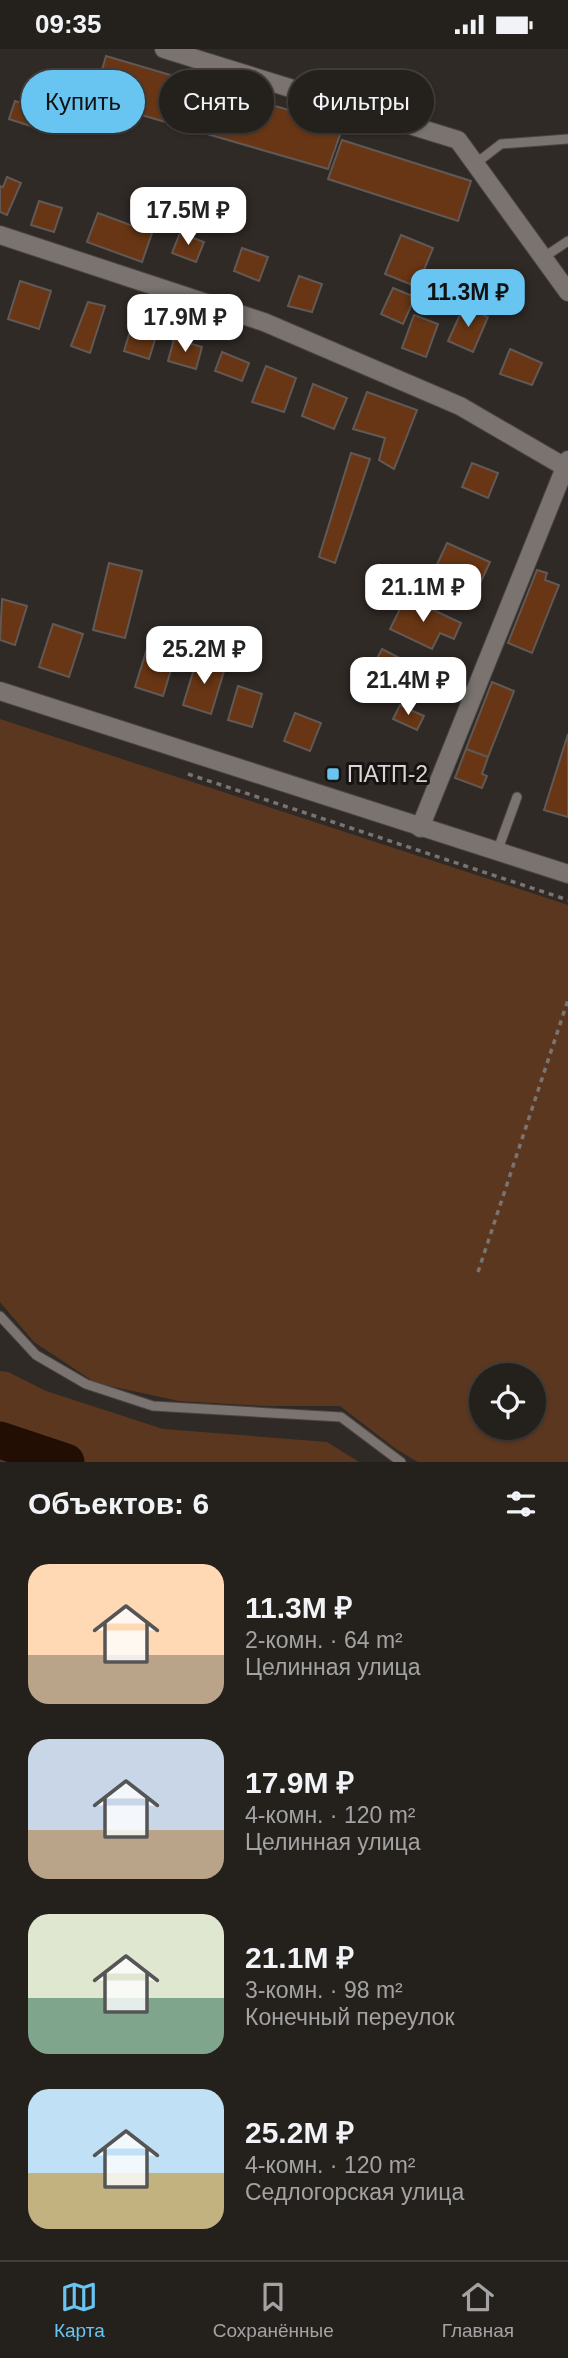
<!DOCTYPE html>
<html lang="ru">
<head>
<meta charset="utf-8">
<style>
	body { margin:0; font-family:Helvetica,sans-serif; background:#2c2825; color:#f1f3f6; height:100vh; display:flex; flex-direction:column; font-size:26px; white-space:nowrap }
	* { box-sizing:border-box; margin:0 }
	p { font-size:23px; color:#a3a3a3 }
	.icon { flex:none; width:38px; height:38px; fill:none; stroke:currentColor; stroke-width:2; stroke-linecap:round; stroke-linejoin:round }
	.map { position:relative; height:1413px; overflow:hidden }
	.side { display:flex; flex-direction:column; background:#24201c; flex:1 }
	.side>* { flex:none }
	.top-card { position:absolute; left:21px; top:21px; width:527px; height:63px; display:flex; gap:14px }
	.buttons { position:absolute; left:469px; top:1314px; display:grid; gap:14px }
	.buttons a { display:grid; place-items:center; width:77px; height:77px; border-radius:50%; background:#24201c; box-shadow:0 2px 5px #0004,0 0 0 2px #413e3b; font-size:35px }
	.price { position:absolute; translate:-50% -60px; padding:0 16px; border-radius:14px; background:#fff; color:#222; font-size:23px; line-height:46px; filter:drop-shadow(0 2px 4px #0008) }
	.price::after { content:''; position:absolute; left:50%; top:42px; width:21px; height:16px; margin-left:-10px; background:inherit; clip-path:polygon(0 0,100% 0,50% 100%) }
	.price.on { background:#68c4f0; color:#111 }
	ul { padding:0; list-style:none }
	li { display:flex; align-items:center; gap:21px; height:175px; padding:0 28px }
	li span { display:grid; place-items:center; flex:none; width:196px; height:140px; border-radius:21px; color:#555 }
	li>.icon { margin-inline-start:auto }
	span .icon { width:84px; height:84px; fill:#fffc; stroke-width:1 }
	li b { font-size:30px }
	h2 { display:flex; justify-content:space-between; align-items:center; height:84px; padding:0 28px; font-size:30px }
	.tag { padding:0 24px; border-radius:32px; background:#24201c; box-shadow:0 2px 5px #0004,0 0 0 2px #413e3b; font-size:24px; line-height:63px }
	.tag.on { background:#68c4f0; color:#111 }
	.status { display:flex; justify-content:space-between; align-items:center; height:49px; padding:0 35px; background:#24201c; direction:ltr }
	.status svg { height:19px; fill:currentColor }
	.tab-bar { display:flex; justify-content:space-around; align-items:center; height:98px; border-top:2px solid #413e3b; background:#24201c; font-size:19px; color:#a3a3a3 }
	.tab-bar a { display:grid; justify-items:center; gap:4px }
	.tab-bar .on { color:#68c4f0 }
	.map>svg:first-child { display:block }
</style>
</head>
<body>
<div class="status"><b>09:35</b><svg viewBox="0 0 49 12"><path d="M0 12V9h3v3zM5 12V6h3v6zM10 12V3h3v9zM15 12V0h3v12zM26 1h20v11H26zM47 4h2v5h-2z"/></svg></div>
<div class="map">
<svg width="568" height="1413" viewBox="0 0 568 1413">
	<rect width="100%" height="100%" fill="#302a26"/>
	<g fill="#5c3720" fill-rule="evenodd">
		<path d="M0,670l568,186v557h-150l-22,-13 -56,-43h-75l-86,-5 -83,-18 -62,-41 -34,-40zM481,1326h53v53h-53z"/>
		<path d="M0,1322l8,1 38,19 117,38 164,13 32,20h-359z"/>
	</g>
	<g fill="none" stroke-linecap="round" stroke-linejoin="round">
		<path stroke="#230e03" stroke-width="37" d="M0,1391l66,22"/>
	</g>
	<g fill="#683615" stroke="#605956" stroke-width="2">
		<path d="M106,7l237,70 -15,43 -235,-68z"/>
		<path d="M15,52l43,14 -6,18 -43,-14z"/>
		<path d="M342,91l129,41 -13,40 -130,-42z"/>
		<path d="M7,128l14,6 -14,32 -7,-3v-26l3,1z"/>
		<path d="M39,152l23,7 -8,24 -23,-7z"/>
		<path d="M98,164l54,20 -10,29 -55,-20z"/>
		<path d="M180,184l24,9 -8,20 -24,-9z"/>
		<path d="M401,186l32,13 -16,39 -32,-13z"/>
		<path d="M242,199l26,9 -9,24 -25,-10z"/>
		<path d="M299,227l23,8 -10,28 -24,-6z"/>
		<path d="M20,232l31,10 -12,38 -31,-10z"/>
		<path d="M393,239l22,9 -12,27 -22,-10z"/>
		<path d="M88,253l17,4 -15,47 -19,-7z"/>
		<path d="M464,257l24,11 -15,35 -25,-11z"/>
		<path d="M414,266l24,9 -12,33 -24,-9z"/>
		<path d="M132,276l25,8 -8,26 -25,-8z"/>
		<path d="M174,290l28,8 -6,22 -28,-8z"/>
		<path d="M510,300l32,14 -10,22 -32,-11z"/>
		<path d="M222,303l27,11 -7,18 -27,-10z"/>
		<path d="M266,317l30,12 -12,34 -32,-10z"/>
		<path d="M313,335l34,14 -13,31 -32,-13z"/>
		<path d="M367,343l50,18 -23,59 -15,-9 6,-22 -32,-9z"/>
		<path d="M351,404l19,6 -35,104 -16,-6z"/>
		<path d="M472,414l26,10 -10,25 -26,-11z"/>
		<path d="M447,494l43,19 -13,28 -43,-19z"/>
		<path d="M109,514l33,8 -17,67 -32,-8z"/>
		<path d="M537,521l10,3 -2,7 14,5 -27,68 -24,-10z"/>
		<path d="M406,548l55,26 -7,16 -14,-6 -8,16 -42,-20z"/>
		<path d="M2,550l25,7 -12,39 -15,-5z"/>
		<path d="M53,575l30,10 -14,43 -30,-10z"/>
		<path d="M149,593l28,8 -14,46 -28,-9z"/>
		<path d="M382,600l43,22 -15,28 -43,-22z"/>
		<path d="M197,610l28,9 -14,46 -28,-9z"/>
		<path d="M492,633l22,9 -26,66 -22,-8z"/>
		<path d="M238,637l24,8 -10,33 -24,-7z"/>
		<path d="M400,656l24,11 -7,14 -24,-11z"/>
		<path d="M295,664l26,10 -11,28 -26,-10z"/>
		<path d="M568,685v83l-24,-7z"/>
		<path d="M466,700l22,8 -6,17 5,2 -5,12 -27,-10z"/>
	</g>
	<g fill="none" stroke-linecap="round" stroke-linejoin="round">
		<defs>
			<g id="lane">
				<path d="M475,115l26,-20 67,-5"/>
				<path d="M544,208l24,-16"/>
				<path d="M497,803l20,-55"/>
				<path d="M0,1267l36,39 50,29 67,22 188,11 60,45"/>
			</g>
			<g id="street">
				<path d="M164,0l294,91 110,152"/>
				<path d="M0,186l264,87 196,84 105,61"/>
				<path d="M420,779l148,-368"/>
			</g>
			<path id="secondary" d="M0,642l568,183"/>
		</defs>
		<use href="#lane" stroke="#4a4542" stroke-width="11"/>
		<use href="#street" stroke="#4a4542" stroke-width="20"/>
		<use href="#secondary" stroke="#4a4542" stroke-width="20"/>
		<g stroke="#797471" stroke-width="3.5" stroke-dasharray="5 5" stroke-linecap="butt">
			<path d="M188,725l380,126"/>
			<path d="M478,1223l90,-272"/>
		</g>
		<use href="#lane" stroke="#7a736f" stroke-width="9"/>
		<use href="#street" stroke="#7a736f" stroke-width="18"/>
		<use href="#secondary" stroke="#7a736f" stroke-width="18"/>
	</g>
	<rect fill="#68c4f0" stroke="#161312" stroke-width="2.5" x="326" y="718" width="14" height="14" rx="3.5"/>
	<g text-anchor="middle" stroke-width="6" stroke-linejoin="round" paint-order="stroke">
		<g font-size="23" fill="#d9d5d3" stroke="#161312" text-anchor="start">
			<text x="347" y="733">ПАТП-2</text>
		</g>
	</g>
</svg>
<div class="buttons">
<a><svg class="icon" aria-label="locate" viewBox="0 0 24 24"><circle cx="12" cy="12" r="6"/><path d="M12 2v4M12 18v4M2 12h4M18 12h4"/></svg></a>
</div>
<b class="price" style="left:188px;top:198px">17.5M ₽</b>
<b class="price on" style="left:468px;top:280px">11.3M ₽</b>
<b class="price" style="left:185px;top:305px">17.9M ₽</b>
<b class="price" style="left:423px;top:575px">21.1M ₽</b>
<b class="price" style="left:204px;top:637px">25.2M ₽</b>
<b class="price" style="left:408px;top:668px">21.4M ₽</b>
<div class="top-card">
<a class="tag on">Купить</a>
<a class="tag">Снять</a>
<a class="tag">Фильтры</a>
</div>
</div>
<section class="side">
<h2>Объектов: 6<svg class="icon" aria-label="filters" viewBox="0 0 24 24"><path d="M4 7h16M4 17h16"/><circle cx="9" cy="7" r="2"/><circle cx="15" cy="17" r="2"/></svg></h2>
<ul>
<li><span style="background:linear-gradient(#ffd9b3 65%,#b9a48a 0)"><svg class="icon" aria-label="home" viewBox="0 0 24 24"><path d="M3 11l9-7 9 7M6 9v11h12V9"/></svg></span><div><b>11.3M ₽</b><p>2-комн. · 64 m²</p><p>Целинная улица</p></div></li>
<li><span style="background:linear-gradient(#c9d6e8 65%,#b9a48a 0)"><svg class="icon" aria-label="home" viewBox="0 0 24 24"><path d="M3 11l9-7 9 7M6 9v11h12V9"/></svg></span><div><b>17.9M ₽</b><p>4-комн. · 120 m²</p><p>Целинная улица</p></div></li>
<li><span style="background:linear-gradient(#dfe7d0 60%,#7fa58c 0)"><svg class="icon" aria-label="home" viewBox="0 0 24 24"><path d="M3 11l9-7 9 7M6 9v11h12V9"/></svg></span><div><b>21.1M ₽</b><p>3-комн. · 98 m²</p><p>Конечный переулок</p></div></li>
<li><span style="background:linear-gradient(#bfe0f5 60%,#c2b280 0)"><svg class="icon" aria-label="home" viewBox="0 0 24 24"><path d="M3 11l9-7 9 7M6 9v11h12V9"/></svg></span><div><b>25.2M ₽</b><p>4-комн. · 120 m²</p><p>Седлогорская улица</p></div></li>
</ul>
</section>
<nav class="tab-bar">
<a class="on"><svg class="icon" aria-label="map" viewBox="0 0 24 24"><path d="M3 6l6-2 6 2 6-2v14l-6 2-6-2-6 2zM9 4v14M15 6v14"/></svg>Карта</a>
<a><svg class="icon" aria-label="saved" viewBox="0 0 24 24"><path d="M7 4h10v16l-5-4-5 4z"/></svg>Сохранённые</a>
<a><svg class="icon" aria-label="home" viewBox="0 0 24 24"><path d="M3 11l9-7 9 7M6 9v11h12V9"/></svg>Главная</a>
</nav>
</body>
</html>
